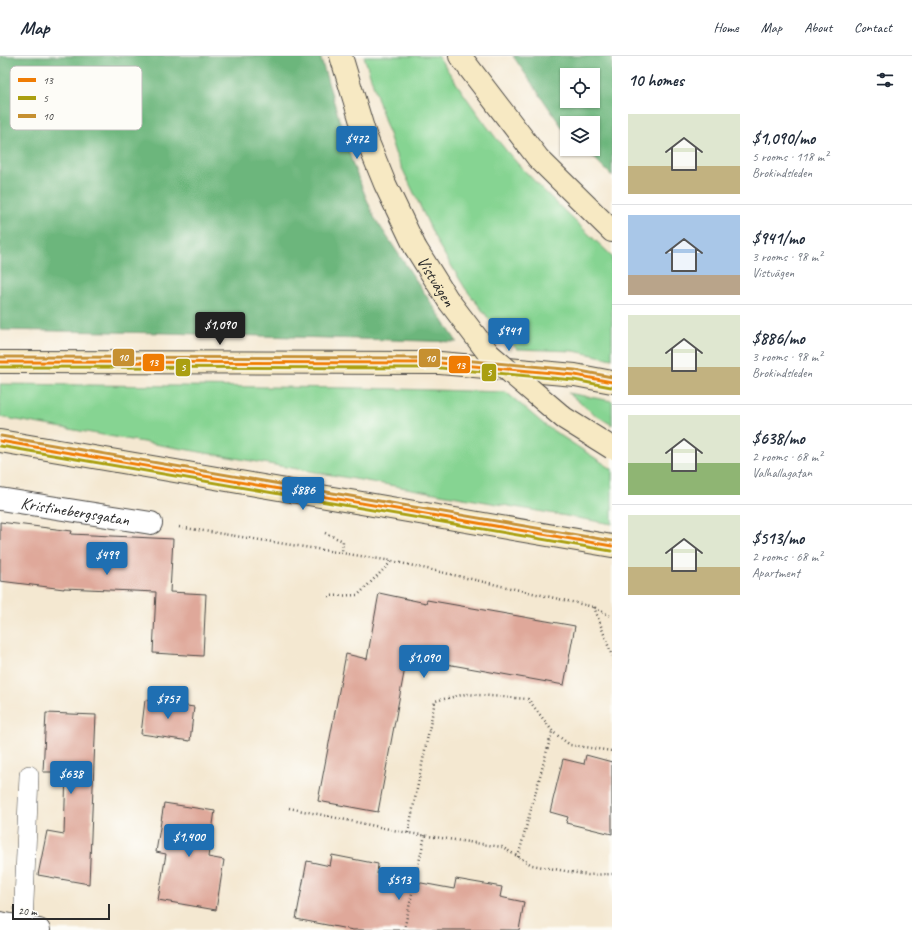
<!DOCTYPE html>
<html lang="en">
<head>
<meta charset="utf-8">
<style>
	body { margin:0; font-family:Caveat,sans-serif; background:#f6f6f7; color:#1f2937; height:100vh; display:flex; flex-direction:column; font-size:15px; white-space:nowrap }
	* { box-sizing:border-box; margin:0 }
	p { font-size:13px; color:#747a83 }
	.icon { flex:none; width:22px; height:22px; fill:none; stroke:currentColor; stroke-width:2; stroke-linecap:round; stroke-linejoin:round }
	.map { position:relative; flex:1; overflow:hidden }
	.details { display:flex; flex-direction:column; background:#fff; width:300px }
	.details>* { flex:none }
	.buttons { position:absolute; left:560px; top:12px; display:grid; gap:8px }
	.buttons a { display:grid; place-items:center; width:40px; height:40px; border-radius:0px; background:#fff; box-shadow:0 1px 3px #0004; font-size:20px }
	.scale { position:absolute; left:12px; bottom:10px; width:98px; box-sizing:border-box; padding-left:4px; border:2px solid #2b2b2b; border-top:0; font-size:11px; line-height:14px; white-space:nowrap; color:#2b2b2b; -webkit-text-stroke:3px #fdfcf7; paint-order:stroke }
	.price { position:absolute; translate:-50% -34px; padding:0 9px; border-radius:4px; background:#1f6fb2; color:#fff; font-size:13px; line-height:26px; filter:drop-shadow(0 1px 2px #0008) }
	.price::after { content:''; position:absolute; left:50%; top:24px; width:12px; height:9px; margin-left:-6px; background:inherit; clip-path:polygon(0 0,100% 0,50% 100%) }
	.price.active { background:#222; color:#fff }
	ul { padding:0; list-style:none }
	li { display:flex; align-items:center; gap:12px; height:100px; padding:0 16px }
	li+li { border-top:1px solid #e0e1e3 }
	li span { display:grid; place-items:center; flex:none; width:112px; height:80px; border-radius:0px; color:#555 }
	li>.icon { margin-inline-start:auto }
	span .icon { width:48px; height:48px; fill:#fffc; stroke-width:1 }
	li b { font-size:17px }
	h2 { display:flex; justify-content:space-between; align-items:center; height:48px; padding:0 16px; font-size:17px }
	header { display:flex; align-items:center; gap:24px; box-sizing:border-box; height:56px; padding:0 20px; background:#fff; border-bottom:1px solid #e0e1e3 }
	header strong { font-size:19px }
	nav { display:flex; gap:22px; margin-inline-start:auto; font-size:14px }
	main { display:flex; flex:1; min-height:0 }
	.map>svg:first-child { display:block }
</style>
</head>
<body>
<header>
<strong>Map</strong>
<nav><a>Home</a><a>Map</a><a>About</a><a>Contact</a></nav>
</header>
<main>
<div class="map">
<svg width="612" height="874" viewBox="0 0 612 874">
	<rect width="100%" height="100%" fill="#fdfcf7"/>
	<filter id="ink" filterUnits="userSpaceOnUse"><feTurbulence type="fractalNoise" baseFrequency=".025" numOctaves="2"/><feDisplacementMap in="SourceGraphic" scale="8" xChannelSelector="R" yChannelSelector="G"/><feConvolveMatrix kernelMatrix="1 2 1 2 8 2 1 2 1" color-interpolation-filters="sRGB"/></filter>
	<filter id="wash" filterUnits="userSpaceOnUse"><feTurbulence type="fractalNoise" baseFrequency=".012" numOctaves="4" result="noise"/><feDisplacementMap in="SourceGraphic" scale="16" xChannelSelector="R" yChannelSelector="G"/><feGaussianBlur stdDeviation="0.9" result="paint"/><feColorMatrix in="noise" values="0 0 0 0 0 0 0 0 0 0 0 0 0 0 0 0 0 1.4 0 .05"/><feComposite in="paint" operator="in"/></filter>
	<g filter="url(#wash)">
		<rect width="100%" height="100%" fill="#f4e8d1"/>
		<g fill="#86d492" stroke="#58805e">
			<path d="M364,0h74c25,37 50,75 80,108 30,32 62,62 94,92v103l-38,-8 -57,-2 -25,-26 -27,-35 -27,-44 -43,-91z"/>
			<path d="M0,328l359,4 147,4 40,34 66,43v55l-612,-107z"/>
			<path d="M568,337l44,8v24l-18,-11z"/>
		</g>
		<g fill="#6cb67c" stroke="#4c7054" fill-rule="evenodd">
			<path d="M0,0h320l33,109 21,52 83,125 -292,-9 -165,-3z"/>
			<path d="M513,0h99v120l-27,-27h8v-26h-26v9l-5,-5zM567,19h26v26h-26z"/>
		</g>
		<g id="blocks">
			<g fill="#dfa89a">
				<path d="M0,466l72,9 -1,3 102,5 -3,53 36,2 -3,62 -50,-3 3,-61 -92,-4v1l-64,-8z"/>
				<path d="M379,537l47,10 1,-3 148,26 -11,59 -157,-28 -29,155 -60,-11 28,-147 21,5z"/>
				<path d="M145,644l49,7 -4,34 -49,-7z"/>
				<path d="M46,657l50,2 -7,169 -51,-9 9,-44 17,3 2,-62h-23z"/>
				<path d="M586,699l26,7v72l-46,-11 2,-6 -18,-5 13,-53 21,5z"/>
				<path d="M164,747l51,8 -7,46 16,3 -8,50 -58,-10 8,-46 -10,-2z"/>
				<path d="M332,799l46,9 -1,10 24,4 -1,1 54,10 2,-10 46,8 -2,10 24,5 -5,28h-166l-57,-11 11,-58 23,5z"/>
			</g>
		</g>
	</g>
	<g filter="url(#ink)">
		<use href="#blocks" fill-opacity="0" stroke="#494744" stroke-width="1"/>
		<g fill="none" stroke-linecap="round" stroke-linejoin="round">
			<defs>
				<path id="lane" d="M23,871l6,-152"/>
				<g id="street">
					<path id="s1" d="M0,443l151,24"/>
					<path d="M0,867l39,7"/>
				</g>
				<g id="secondary">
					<path d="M341,0l24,79 20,49 30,63"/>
					<path d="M460,0l78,102 74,73"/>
					<path d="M0,306l440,1 135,12 37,7"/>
					<path d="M0,385l612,105"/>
				</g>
			</defs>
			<use href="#lane" stroke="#494744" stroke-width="20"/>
			<use href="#street" stroke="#494744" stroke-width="24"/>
			<use href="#secondary" stroke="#494744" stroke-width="24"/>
			<g stroke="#494744" stroke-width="2.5" stroke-dasharray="1 3" stroke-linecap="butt">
				<path d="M179,471l213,34 202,46 18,10"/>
				<path d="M325,477l18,8 -1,12"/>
				<path d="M328,540l30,-1 34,-34"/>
				<path d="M594,551l18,49"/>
				<path d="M289,752l119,25 94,14 30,18 56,10 24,-1"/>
				<path d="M408,777l27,-132 31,-7 62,5 25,33 17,13 42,6"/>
				<path d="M518,801l34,-125"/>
				<path d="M404,874l21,-95"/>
			</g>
			<use href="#lane" stroke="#fff" stroke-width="19"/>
			<use href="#street" stroke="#fff" stroke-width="22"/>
			<use href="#secondary" stroke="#f7e9c3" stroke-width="22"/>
			<defs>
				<g id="secondary-bridge">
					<path id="s2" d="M415,191l33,53 41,54 75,64 48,30"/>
				</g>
			</defs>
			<use href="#secondary-bridge" stroke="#494744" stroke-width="24" stroke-linecap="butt"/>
			<use href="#secondary-bridge" stroke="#f7e9c3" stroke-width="22"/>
			<defs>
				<g id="bus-1">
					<path d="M0,306l440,1 135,12 37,7"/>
					<path d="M0,385l612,105"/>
				</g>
				<g id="bus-2">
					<path d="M0,311l440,1 134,12 37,7"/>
					<path d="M0,390l611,105"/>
				</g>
				<g id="bus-3">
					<path d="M0,301l440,1 135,12 37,7"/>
					<path d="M1,380l611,105"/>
				</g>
			</defs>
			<use href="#bus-1" stroke="#fdfcf7" stroke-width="6"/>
			<use href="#bus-2" stroke="#fdfcf7" stroke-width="6"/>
			<use href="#bus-3" stroke="#fdfcf7" stroke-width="6"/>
			<use href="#bus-1" stroke="#ef7c04" stroke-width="3"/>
			<use href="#bus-2" stroke="#aa9f11" stroke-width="3"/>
			<use href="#bus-3" stroke="#c69031" stroke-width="3"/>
		</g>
	</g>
	<g text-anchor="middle" stroke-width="3" stroke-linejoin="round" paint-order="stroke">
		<g font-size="17" fill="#2b2b2b" stroke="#fdfcf7">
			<text dy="6" stroke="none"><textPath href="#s2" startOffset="40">Vistvägen</textPath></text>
			<text dy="6" stroke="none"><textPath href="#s1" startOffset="76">Kristinebergsgatan</textPath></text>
		</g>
	</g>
	<rect x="10" y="10" width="132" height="64" rx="6" fill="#fdfcf7" stroke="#bebdba" stroke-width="1"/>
	<rect x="18" y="22" width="18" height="4" fill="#ef7c04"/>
	<rect x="18" y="40" width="18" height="4" fill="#aa9f11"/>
	<rect x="18" y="58" width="18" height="4" fill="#c69031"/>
	<g font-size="11" fill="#2b2b2b">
		<text x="43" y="28">13</text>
		<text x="43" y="46">5</text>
		<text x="43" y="64">10</text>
	</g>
	<g stroke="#fdfcf7" stroke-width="1.5">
		<rect x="112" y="292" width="23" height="19" rx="4" fill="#c69031"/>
		<rect x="418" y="292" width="23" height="20" rx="4" fill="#c69031"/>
		<rect x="142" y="297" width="23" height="19" rx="4" fill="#ef7c04"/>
		<rect x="448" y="299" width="23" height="19" rx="4" fill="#ef7c04"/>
		<rect x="175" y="302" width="16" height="19" rx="4" fill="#aa9f11"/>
		<rect x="481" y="307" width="16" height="19" rx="4" fill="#aa9f11"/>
	</g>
	<g font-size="11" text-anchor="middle" font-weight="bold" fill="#fff">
		<text x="123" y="305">10</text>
		<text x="430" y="306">10</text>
		<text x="153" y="310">13</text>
		<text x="460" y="313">13</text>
		<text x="183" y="315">5</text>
		<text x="489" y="320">5</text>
	</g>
</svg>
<div class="buttons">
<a><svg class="icon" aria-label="locate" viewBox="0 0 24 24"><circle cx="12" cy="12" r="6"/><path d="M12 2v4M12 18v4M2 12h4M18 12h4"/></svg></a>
<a><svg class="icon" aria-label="layers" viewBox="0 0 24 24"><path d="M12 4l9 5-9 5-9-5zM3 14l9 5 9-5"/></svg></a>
</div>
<div class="scale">20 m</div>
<b class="price" style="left:357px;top:104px">$472</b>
<b class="price active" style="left:220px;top:290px">$1,090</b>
<b class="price" style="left:509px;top:296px">$941</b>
<b class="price" style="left:303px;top:455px">$886</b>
<b class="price" style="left:107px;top:520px">$499</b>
<b class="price" style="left:424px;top:623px">$1,090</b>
<b class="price" style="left:168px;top:664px">$757</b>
<b class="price" style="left:71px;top:739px">$638</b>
<b class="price" style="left:189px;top:802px">$1,400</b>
<b class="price" style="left:399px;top:845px">$513</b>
</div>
<section class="details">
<h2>10 homes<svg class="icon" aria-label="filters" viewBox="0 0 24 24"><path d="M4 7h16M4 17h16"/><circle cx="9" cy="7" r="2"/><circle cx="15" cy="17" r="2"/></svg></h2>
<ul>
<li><span style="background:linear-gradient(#dfe7d0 65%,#c2b280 0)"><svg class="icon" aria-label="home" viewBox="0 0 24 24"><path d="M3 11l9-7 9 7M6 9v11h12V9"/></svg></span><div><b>$1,090/mo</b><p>5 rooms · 118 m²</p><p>Brokindsleden</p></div></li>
<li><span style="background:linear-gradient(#a9c7e8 75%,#b9a48a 0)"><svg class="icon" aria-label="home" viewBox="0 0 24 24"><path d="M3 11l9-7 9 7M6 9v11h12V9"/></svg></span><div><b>$941/mo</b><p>3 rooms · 98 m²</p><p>Vistvägen</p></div></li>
<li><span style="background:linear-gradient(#dfe7d0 65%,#c2b280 0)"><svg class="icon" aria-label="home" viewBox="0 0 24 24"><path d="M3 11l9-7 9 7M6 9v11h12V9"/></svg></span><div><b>$886/mo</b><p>3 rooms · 98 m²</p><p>Brokindsleden</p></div></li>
<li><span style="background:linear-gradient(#dfe7d0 60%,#8fb573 0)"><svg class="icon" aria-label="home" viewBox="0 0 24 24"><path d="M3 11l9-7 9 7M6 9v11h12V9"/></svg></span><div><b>$638/mo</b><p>2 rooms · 68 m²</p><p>Valhallagatan</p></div></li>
<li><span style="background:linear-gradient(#dfe7d0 65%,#c2b280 0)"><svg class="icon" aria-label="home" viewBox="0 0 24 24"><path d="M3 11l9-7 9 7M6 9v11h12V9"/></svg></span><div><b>$513/mo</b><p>2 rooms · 68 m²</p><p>Apartment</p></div></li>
</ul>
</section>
</main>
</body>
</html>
